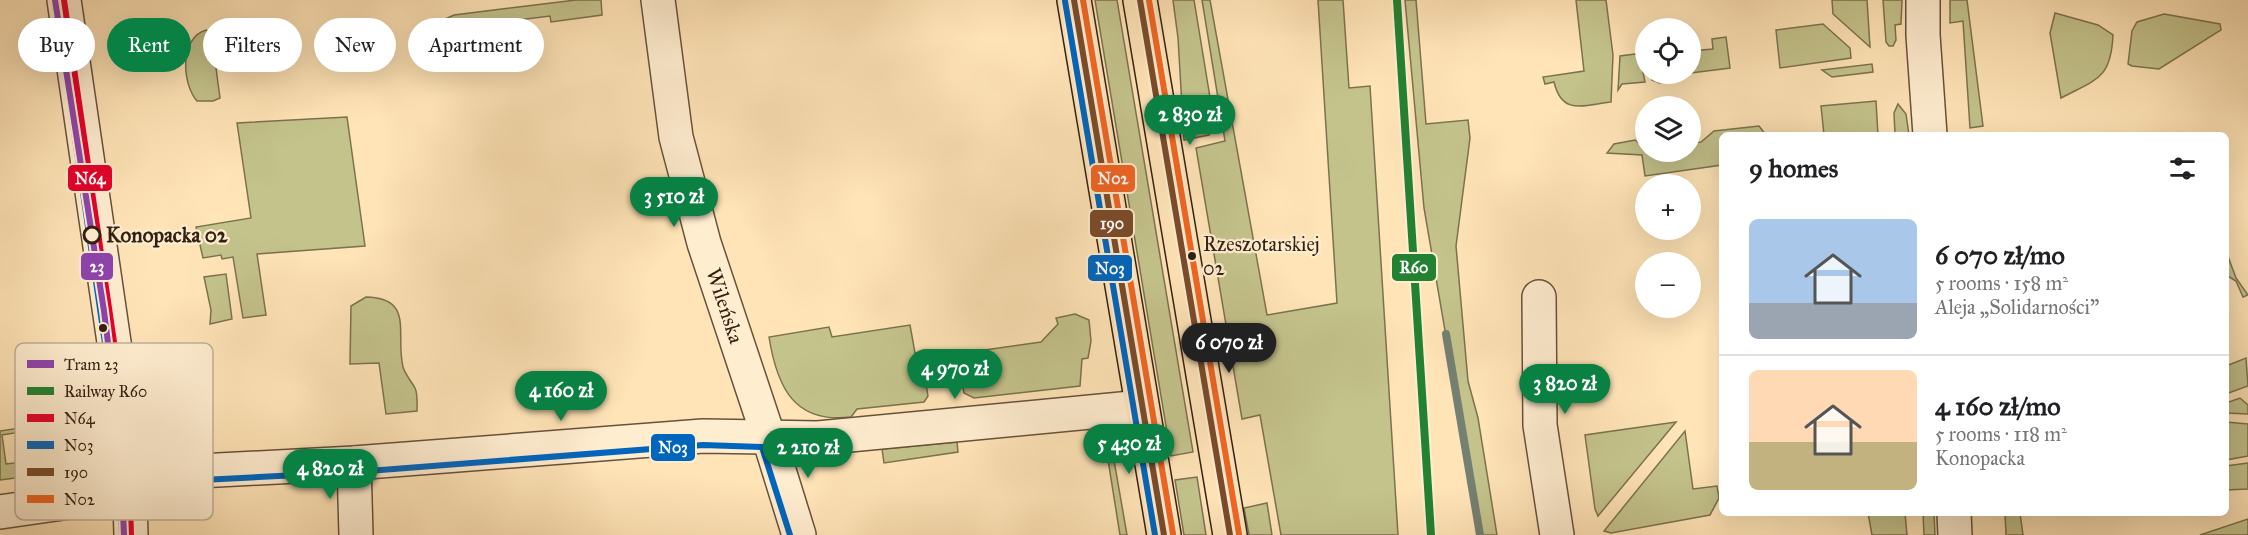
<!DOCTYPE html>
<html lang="en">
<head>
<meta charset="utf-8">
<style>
	body { margin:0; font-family:"IM FELL Great Primer",serif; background:#f2f2f2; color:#202124; height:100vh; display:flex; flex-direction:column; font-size:22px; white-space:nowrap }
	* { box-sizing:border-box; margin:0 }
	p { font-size:20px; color:#757577 }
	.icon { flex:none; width:33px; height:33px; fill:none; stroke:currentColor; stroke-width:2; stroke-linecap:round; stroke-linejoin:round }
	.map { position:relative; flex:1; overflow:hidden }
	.sheet { position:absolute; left:1719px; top:132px; width:510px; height:384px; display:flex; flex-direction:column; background:#fff; border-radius:9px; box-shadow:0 6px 24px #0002 }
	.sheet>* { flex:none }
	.banner { position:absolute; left:18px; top:18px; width:570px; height:54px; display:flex; gap:12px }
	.controls { position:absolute; left:1635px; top:18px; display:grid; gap:12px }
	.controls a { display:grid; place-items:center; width:66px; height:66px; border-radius:50%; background:#fff; box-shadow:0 6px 24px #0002; font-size:30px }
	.price { position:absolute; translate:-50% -51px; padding:0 14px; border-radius:21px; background:#0b8043; color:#fff; font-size:20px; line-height:39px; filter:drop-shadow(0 2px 3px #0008) }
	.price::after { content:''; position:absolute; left:50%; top:36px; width:18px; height:14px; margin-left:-9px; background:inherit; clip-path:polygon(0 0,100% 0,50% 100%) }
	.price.active { background:#222; color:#fff }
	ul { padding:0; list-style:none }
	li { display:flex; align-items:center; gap:18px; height:150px; padding:0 30px }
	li+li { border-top:2px solid #e0e0e0 }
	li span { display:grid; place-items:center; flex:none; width:168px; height:120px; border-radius:9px; color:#555 }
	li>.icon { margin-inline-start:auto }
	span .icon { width:72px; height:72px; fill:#fffc; stroke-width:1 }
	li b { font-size:26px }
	h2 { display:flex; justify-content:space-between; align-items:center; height:72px; padding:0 30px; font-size:26px }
	.chip { padding:0 21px; border-radius:27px; background:#fff; box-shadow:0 6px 24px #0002; font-size:21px; line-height:54px }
	.chip.active { background:#0b8043; color:#fff }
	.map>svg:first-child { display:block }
</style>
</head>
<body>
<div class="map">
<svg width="2248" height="535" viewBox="0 0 2248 535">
	<rect width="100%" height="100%" fill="#ffe4b7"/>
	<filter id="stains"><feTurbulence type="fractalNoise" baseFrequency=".00333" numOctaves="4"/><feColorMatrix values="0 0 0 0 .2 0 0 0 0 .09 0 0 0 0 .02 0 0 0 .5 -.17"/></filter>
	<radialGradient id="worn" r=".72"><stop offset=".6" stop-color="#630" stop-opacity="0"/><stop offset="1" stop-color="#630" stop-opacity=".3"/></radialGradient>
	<g fill="#c4c38c" stroke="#7c724e" stroke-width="1.5">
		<path d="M576,0h25l1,15 -51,7 -1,-6 -110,14 5,-11 9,-4z"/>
		<path d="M1095,0h22l76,452 -22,4z"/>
		<path d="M1173,0h21l21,128 -6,7 -25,5 -6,-102z"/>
		<path d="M1202,0h8l57,315 70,-12 -19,-303h25l6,88 21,-2 28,449h-117l-21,-120 -18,4 -46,-271 29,-7z"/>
		<path d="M1405,0h11l10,124 42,-4 2,18 -14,108 12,135 10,37 19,117h-17l-56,-327z"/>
		<path d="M1576,0h30l7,55 -2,47c-27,3 -49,14 -57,-20l-9,2 -2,-7 41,-6z"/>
		<path d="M1832,0h35l3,47 -37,-33z"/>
		<path d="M1883,0h19l-1,24 -6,1 1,15 -3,6h-4l-3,-4z"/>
		<path d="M1950,0h17l16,126 -13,2 -7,-107 -13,2z"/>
		<path d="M2055,13l43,12 15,10c-2,44 -16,44 -52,63l-11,-65z"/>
		<path d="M2164,14l56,10 1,6 -62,39 -27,-3 -4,-2 4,-33 5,-9z"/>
		<path d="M1823,24l27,24 1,10 -71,10 -4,-38z"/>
		<path d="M206,30l4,2 2,6 8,60 -7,3h-16c-15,-17 -18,-63 9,-71z"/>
		<path d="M1726,37l4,31 -39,5v-22l22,-2 -1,-10z"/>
		<path d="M1635,54l5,3 5,25 -23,2 -4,6 2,-34z"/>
		<path d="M1872,64l1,8 -41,5 -10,-7z"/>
		<path d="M1651,74h20l8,6 -19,3 -8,-3z"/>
		<path d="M1876,101l2,34h-54l-3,-29z"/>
		<path d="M1898,104l8,10 3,21h-14l-1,-22z"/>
		<path d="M347,117l18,129 -108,8 9,61 -23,3 -10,-61 -11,2 -1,-4 -18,3 -7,-31 55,-9 -14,-95z"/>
		<path d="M1759,126l7,9h-44v30l-77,11 -3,-21 -35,-2 7,-9 21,-4 10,8 1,4h44l1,-9 10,-1 13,-11z"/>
		<path d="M2226,251l10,27 12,17 -5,2 -7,-16 -10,-6z"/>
		<path d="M226,274l6,45 -22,5 1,-14 -7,-33z"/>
		<path d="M366,297c49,1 29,37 37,70 2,7 8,14 12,21 3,6 2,16 2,23l-31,3 -7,-51 -29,1 1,-58z"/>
		<path d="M1075,314l14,6 2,21 -3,17 -6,1 -2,27 -106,12 -10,-5 -7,-39 84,-12 17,-18 -2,-6z"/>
		<path d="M910,325l5,28 7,6 6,37 -4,6 -67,7 -6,8c-57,7 -74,-30 -82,-80l60,-10 3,10z"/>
		<path d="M2246,358l2,28 -22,8v-28z"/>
		<path d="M2240,398l8,7v9l-22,-1v-10z"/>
		<path d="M1676,422l-78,94 -3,-7 -10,-74z"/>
		<path d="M2226,422l22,2v32l-22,4z"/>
		<path d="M20,428l1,4 -19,3 4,29 18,-2 -2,-15 3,-1 5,30 -30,4v-49z"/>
		<path d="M1685,431l8,58 24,-3 2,12 -9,17 -99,18 -7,-2z"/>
		<path d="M1105,441l6,2 16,92h-7z"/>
		<path d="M957,442l1,10 -74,11 -2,-14z"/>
		<path d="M2248,463v26l-22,1v-24z"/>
		<path d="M1197,477l9,58h-22l-9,-55z"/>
		<path d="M1267,503l5,32h-23l-5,-27z"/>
		<path d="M1868,513h37l2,22h-35z"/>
		<path d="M1923,513h11l1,22h-11z"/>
		<path d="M2005,513h15l3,22h-17z"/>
		<path d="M2248,519v16h-48z"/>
	</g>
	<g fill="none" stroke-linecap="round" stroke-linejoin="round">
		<path stroke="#757f72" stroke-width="8" d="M1446,334l34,201"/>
		<defs>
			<g id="minor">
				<path d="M64,0l64,438 3,97"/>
				<path id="s1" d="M658,0l18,137 28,106 65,195 30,97"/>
				<path d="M1923,0v35l7,100"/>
				<path d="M1539,297l1,128 17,110"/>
				<path d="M354,463l2,72"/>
				<path d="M0,512l98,-14 82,-26 174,-9 349,-27 115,2 324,-31"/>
				<path d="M1954,513l1,22"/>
			</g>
			<g id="major">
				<path d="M1074,0l90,535"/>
				<path d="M1140,0l90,535"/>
			</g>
		</defs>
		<use href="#minor" stroke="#67513a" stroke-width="36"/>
		<use href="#major" stroke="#342011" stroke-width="36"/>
		<use href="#minor" stroke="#ffedd0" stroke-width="33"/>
		<use href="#major" stroke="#ffe4b7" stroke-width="33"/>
		<defs>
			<path id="bus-1" d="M64,0l64,438 3,97"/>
			<g id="bus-2">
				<path d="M55,1l64,438 3,96"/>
				<path d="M1065,1l90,534"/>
				<path d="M133,497l49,-16 173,-9 348,-27 59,2 28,88"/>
			</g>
			<g id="bus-3">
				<path d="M1074,0l90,535"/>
				<path d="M1140,0l90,535"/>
			</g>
			<g id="bus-4">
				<path d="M1083,0l90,534"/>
				<path d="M1149,0l90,534"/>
			</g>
		</defs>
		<use href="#bus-1" stroke="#ffedd0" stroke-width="10"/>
		<use href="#bus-2" stroke="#ffedd0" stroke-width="10"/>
		<use href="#bus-3" stroke="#ffedd0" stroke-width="10"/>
		<use href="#bus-4" stroke="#ffedd0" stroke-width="10"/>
		<use href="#bus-1" stroke="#e4002b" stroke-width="6"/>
		<use href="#bus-2" stroke="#0065bd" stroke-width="6"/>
		<use href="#bus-3" stroke="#7a4b2a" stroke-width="6"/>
		<use href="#bus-4" stroke="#f26522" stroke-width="6"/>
		<defs>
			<path id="rail-1" d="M1397,0l34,535"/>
		</defs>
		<use href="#rail-1" stroke="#ffedd0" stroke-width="12"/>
		<use href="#rail-1" stroke="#238132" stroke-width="8"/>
		<defs>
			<path id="tram-1" d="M55,0l49,311 16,128 4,96"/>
		</defs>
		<use href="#tram-1" stroke="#ffedd0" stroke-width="10"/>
		<use href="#tram-1" stroke="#8e44ad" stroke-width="6"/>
	</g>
	<circle fill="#ffedd0" stroke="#342011" stroke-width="3" cx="92" cy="235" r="8"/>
	<g fill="#342011" stroke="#ffedd0" stroke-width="2">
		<circle cx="1192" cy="256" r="5"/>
		<circle cx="103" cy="328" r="5"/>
	</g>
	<g text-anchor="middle" stroke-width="4.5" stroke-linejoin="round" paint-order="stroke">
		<g font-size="20" fill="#342011" stroke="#ffedd0" text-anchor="start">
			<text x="1203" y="251">Rzeszotarskiej<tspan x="1203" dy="24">02</tspan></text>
		</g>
		<g font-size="21" font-weight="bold" fill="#342011" stroke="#ffedd0" text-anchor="start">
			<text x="106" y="242">Konopacka 02</text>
		</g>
		<g font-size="21" fill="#342011" stroke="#ffedd0">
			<text dy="7" stroke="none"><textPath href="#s1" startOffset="314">Wileńska</textPath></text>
		</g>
	</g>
	<rect x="15" y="343" width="198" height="177" rx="9" fill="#ffedd0" stroke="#c2b097" stroke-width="1.5"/>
	<rect x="27" y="360" width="27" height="8" fill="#8e44ad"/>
	<rect x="27" y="387" width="27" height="8" fill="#238132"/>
	<rect x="27" y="414" width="27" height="8" fill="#e4002b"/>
	<rect x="27" y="441" width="27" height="8" fill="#0065bd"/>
	<rect x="27" y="468" width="27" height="8" fill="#7a4b2a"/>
	<rect x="27" y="495" width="27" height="8" fill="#f26522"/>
	<g font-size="16" fill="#342011">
		<text x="64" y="370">Tram 23</text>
		<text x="64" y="397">Railway R60</text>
		<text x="64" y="424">N64</text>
		<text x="64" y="451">N03</text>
		<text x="64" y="478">190</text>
		<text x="64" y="505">N02</text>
	</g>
	<g stroke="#ffedd0" stroke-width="2">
		<rect x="67" y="164" width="46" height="28" rx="6" fill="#e4002b"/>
		<rect x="1090" y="164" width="46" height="29" rx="6" fill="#f26522"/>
		<rect x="1089" y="209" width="45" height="29" rx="6" fill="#7a4b2a"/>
		<rect x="80" y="252" width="34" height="29" rx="6" fill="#8e44ad"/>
		<rect x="1391" y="253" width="46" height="29" rx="6" fill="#238132"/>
		<rect x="1087" y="254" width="46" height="28" rx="6" fill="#0065bd"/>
		<rect x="650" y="433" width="46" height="29" rx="6" fill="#0065bd"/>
	</g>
	<g font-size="16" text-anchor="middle" font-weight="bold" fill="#fff">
		<text x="90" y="184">N64</text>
		<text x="1113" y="184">N02</text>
		<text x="1112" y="229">190</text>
		<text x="97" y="272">23</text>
		<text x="1414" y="273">R60</text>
		<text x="1110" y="274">N03</text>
		<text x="673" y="453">N03</text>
	</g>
	<rect width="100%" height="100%" filter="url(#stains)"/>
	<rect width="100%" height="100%" fill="url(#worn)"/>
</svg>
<div class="controls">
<a><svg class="icon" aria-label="locate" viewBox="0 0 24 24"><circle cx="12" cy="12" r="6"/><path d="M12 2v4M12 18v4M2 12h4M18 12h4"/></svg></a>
<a><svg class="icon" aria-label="layers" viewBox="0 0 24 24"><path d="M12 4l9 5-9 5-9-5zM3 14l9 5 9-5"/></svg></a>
<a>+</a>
<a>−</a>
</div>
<b class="price" style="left:1190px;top:146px">2 830 zł</b>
<b class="price" style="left:674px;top:228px">3 510 zł</b>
<b class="price active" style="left:1229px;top:374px">6 070 zł</b>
<b class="price" style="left:955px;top:400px">4 970 zł</b>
<b class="price" style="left:1565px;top:415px">3 820 zł</b>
<b class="price" style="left:561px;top:422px">4 160 zł</b>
<b class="price" style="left:1129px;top:475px">5 430 zł</b>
<b class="price" style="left:808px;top:479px">2 210 zł</b>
<b class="price" style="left:330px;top:500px">4 820 zł</b>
<div class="banner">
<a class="chip">Buy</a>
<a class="chip active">Rent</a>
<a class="chip">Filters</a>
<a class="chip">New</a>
<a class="chip">Apartment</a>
</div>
<section class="sheet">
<h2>9 homes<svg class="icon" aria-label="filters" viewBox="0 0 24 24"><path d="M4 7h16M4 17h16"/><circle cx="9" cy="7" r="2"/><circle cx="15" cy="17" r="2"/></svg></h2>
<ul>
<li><span style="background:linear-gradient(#a9c7e8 70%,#9aa5b1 0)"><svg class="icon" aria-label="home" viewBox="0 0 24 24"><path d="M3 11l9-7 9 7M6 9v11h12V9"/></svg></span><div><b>6 070 zł/mo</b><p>5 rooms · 158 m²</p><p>Aleja „Solidarności”</p></div></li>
<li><span style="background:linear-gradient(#ffd9b3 60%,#c2b280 0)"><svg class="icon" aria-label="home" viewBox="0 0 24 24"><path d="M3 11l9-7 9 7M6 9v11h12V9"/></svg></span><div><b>4 160 zł/mo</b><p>5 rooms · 118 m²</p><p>Konopacka</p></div></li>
</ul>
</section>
</div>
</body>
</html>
